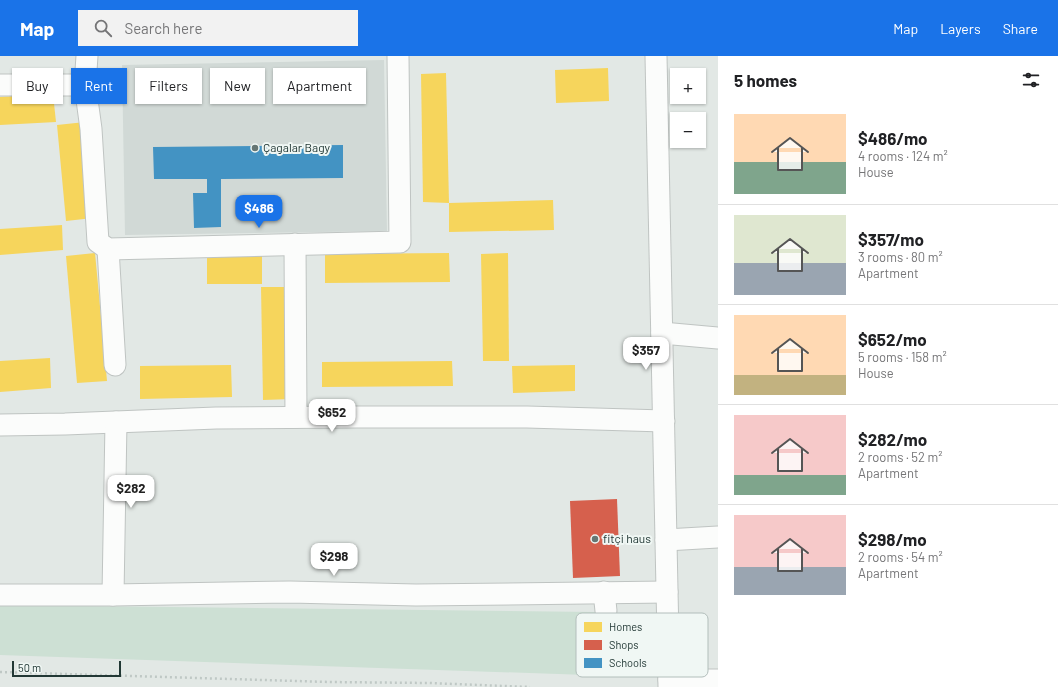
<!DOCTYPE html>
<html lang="en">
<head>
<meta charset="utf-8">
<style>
	body { margin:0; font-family:Barlow,sans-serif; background:#f2f2f2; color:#202124; height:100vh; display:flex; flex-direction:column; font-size:15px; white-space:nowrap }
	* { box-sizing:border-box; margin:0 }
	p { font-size:13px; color:#757577 }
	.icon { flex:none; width:22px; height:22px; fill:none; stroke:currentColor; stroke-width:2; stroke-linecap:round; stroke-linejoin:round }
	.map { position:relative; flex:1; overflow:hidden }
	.sheet { display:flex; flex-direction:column; background:#fff; width:340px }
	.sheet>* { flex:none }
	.guide { position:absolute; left:12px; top:12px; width:380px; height:36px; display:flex; gap:8px }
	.controls { position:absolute; left:670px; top:12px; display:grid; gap:8px }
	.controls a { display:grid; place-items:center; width:36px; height:36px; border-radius:0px; background:#fff; box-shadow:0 1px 3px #0004; font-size:20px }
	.scale { position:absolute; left:12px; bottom:10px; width:109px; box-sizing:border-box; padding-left:4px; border:2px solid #223835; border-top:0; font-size:11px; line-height:14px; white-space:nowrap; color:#223835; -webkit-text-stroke:3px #f0f7f4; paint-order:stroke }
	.price { position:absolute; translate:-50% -34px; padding:0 9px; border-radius:8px; background:#fff; color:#222; font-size:13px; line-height:26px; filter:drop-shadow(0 1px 2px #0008) }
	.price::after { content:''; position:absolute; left:50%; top:24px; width:12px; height:9px; margin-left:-6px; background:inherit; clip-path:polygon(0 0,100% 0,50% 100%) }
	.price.current { background:#1a73e8; color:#fff }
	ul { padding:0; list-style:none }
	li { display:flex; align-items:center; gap:12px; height:100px; padding:0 16px }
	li+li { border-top:1px solid #e0e0e0 }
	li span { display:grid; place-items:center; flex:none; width:112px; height:80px; border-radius:0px; color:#555 }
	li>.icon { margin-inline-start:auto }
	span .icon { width:48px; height:48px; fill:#fffc; stroke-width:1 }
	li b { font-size:17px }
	h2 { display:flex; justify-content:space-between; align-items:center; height:48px; padding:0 16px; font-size:17px }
	.pill { padding:0 14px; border-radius:0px; background:#fff; box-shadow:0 1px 3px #0004; font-size:14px; line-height:36px }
	.pill.current { background:#1a73e8; color:#fff }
	header { display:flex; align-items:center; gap:24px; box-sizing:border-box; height:56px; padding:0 20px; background:#1a73e8; color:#fff }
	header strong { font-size:19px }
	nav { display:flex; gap:22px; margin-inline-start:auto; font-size:14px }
	.search { width:280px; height:36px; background:#f2f2f2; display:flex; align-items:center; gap:10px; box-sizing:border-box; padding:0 14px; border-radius:0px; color:#757577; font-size:15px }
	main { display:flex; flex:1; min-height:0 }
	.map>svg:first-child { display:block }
</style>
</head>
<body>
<header>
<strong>Map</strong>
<div class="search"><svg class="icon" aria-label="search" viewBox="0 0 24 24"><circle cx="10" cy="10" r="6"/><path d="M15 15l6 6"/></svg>Search here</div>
<nav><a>Map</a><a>Layers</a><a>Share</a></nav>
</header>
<main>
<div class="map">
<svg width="718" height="631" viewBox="0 0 718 631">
	<rect width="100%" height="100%" fill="#e2e8e5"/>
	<path fill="#d1d9d6" d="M384,4l3,171 -262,4 -3,-170z"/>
	<path fill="#cde0d4" d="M0,549l595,7 -8,63 -587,-20z"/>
	<g fill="#f6d55c">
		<path d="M608,12l1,33 -53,2 -1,-33z"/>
		<path d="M446,17l3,130 -26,-1 -2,-128z"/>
		<path d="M53,38l3,28 -56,3v-28z"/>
		<path d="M85,66l8,96 -27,3 -9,-96z"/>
		<path d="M553,144l1,30 -105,2v-29z"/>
		<path d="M62,169l1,25 -63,5v-26z"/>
		<path d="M95,197l12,128 -30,2 -11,-127z"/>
		<path d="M449,197l1,29 -125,1v-29z"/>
		<path d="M508,197l1,108h-26l-2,-107z"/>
		<rect x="207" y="200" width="55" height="28"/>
		<path d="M261,231h28l3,112 -29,1z"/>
		<path d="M50,302l1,30 -51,4v-31z"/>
		<path d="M452,305l1,25 -131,1v-25z"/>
		<path d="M231,309l1,32 -92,2v-33z"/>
		<path d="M575,309v26l-62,2 -1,-27z"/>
	</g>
	<path fill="#d6604d" d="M617,443l3,77 -47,2 -3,-77z"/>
	<path fill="#4393c3" d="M343,89v33l-122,1v48l-27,1 -1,-35h14v-14h-53l-1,-32z"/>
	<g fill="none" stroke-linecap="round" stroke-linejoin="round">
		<defs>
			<g id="minor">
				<path d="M656,0l13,631"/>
				<path d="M0,29h85l2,-29"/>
				<path d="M85,29l6,44 7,113 10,7 292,-7 -2,-186"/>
				<path d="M295,188l1,173"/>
				<path d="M108,193l7,116"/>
				<path d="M662,277l56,5"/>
				<path d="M0,369l65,-1 151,-6 142,-1h169l137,4"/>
				<path d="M666,484l52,-3"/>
				<path d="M604,536l2,19"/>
				<path d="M0,539h113l177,-3 126,3 251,-3"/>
				<path d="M113,539l3,-173"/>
				<path d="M669,624h49"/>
			</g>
		</defs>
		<use href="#minor" stroke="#bfc4c2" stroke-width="23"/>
		<path stroke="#bfc8c5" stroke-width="2.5" stroke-dasharray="2 3" stroke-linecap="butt" d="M0,616l329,10 100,1 101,4"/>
		<use href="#minor" stroke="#fbfcfb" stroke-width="21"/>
	</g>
	<g fill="#657673" stroke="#f0f7f4" stroke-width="1.5">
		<circle cx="255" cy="92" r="4"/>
		<circle cx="595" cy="483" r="4"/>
	</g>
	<g text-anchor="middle" stroke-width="4" stroke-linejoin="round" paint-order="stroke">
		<g font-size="12" fill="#223835" stroke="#f0f7f4" text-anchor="start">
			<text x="263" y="96">Çagalar Bagy</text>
			<text x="603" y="487">fitçi haus</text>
		</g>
	</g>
	<rect x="576" y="557" width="132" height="64" rx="6" fill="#f0f7f4" stroke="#b2bebb" stroke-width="1"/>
	<rect x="584" y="566" width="18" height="10" fill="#f6d55c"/>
	<rect x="584" y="584" width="18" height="10" fill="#d6604d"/>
	<rect x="584" y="602" width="18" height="10" fill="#4393c3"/>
	<g font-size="11" fill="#223835">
		<text x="609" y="575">Homes</text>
		<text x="609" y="593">Shops</text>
		<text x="609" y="611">Schools</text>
	</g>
</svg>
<div class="controls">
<a>+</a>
<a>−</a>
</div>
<div class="scale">50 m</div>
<b class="price current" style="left:259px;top:173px">$486</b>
<b class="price" style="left:646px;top:315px">$357</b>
<b class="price" style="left:332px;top:377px">$652</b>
<b class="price" style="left:131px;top:453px">$282</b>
<b class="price" style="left:334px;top:521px">$298</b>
<div class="guide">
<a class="pill">Buy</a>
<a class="pill current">Rent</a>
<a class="pill">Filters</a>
<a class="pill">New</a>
<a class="pill">Apartment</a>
</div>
</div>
<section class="sheet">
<h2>5 homes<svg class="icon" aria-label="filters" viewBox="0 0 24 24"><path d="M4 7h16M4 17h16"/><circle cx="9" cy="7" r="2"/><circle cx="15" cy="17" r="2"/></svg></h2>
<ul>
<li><span style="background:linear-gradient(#ffd9b3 60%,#7fa58c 0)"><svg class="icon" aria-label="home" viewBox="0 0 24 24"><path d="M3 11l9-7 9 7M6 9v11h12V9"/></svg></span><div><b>$486/mo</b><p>4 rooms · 124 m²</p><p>House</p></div></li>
<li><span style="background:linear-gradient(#dfe7d0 60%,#9aa5b1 0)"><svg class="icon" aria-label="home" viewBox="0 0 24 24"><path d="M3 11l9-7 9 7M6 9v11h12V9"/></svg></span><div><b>$357/mo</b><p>3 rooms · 80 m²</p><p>Apartment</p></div></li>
<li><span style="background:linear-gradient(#ffd9b3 75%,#c2b280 0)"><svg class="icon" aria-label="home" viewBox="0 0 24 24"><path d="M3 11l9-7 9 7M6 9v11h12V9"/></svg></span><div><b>$652/mo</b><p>5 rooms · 158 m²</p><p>House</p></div></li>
<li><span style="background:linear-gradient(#f6c9c9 75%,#7fa58c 0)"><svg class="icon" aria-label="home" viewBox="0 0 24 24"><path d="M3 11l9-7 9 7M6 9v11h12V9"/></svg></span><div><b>$282/mo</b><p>2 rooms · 52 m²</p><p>Apartment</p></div></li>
<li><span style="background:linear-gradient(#f6c9c9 65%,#9aa5b1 0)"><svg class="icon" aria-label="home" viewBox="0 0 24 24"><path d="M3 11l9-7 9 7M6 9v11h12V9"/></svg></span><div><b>$298/mo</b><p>2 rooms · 54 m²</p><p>Apartment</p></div></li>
</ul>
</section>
</main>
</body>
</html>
